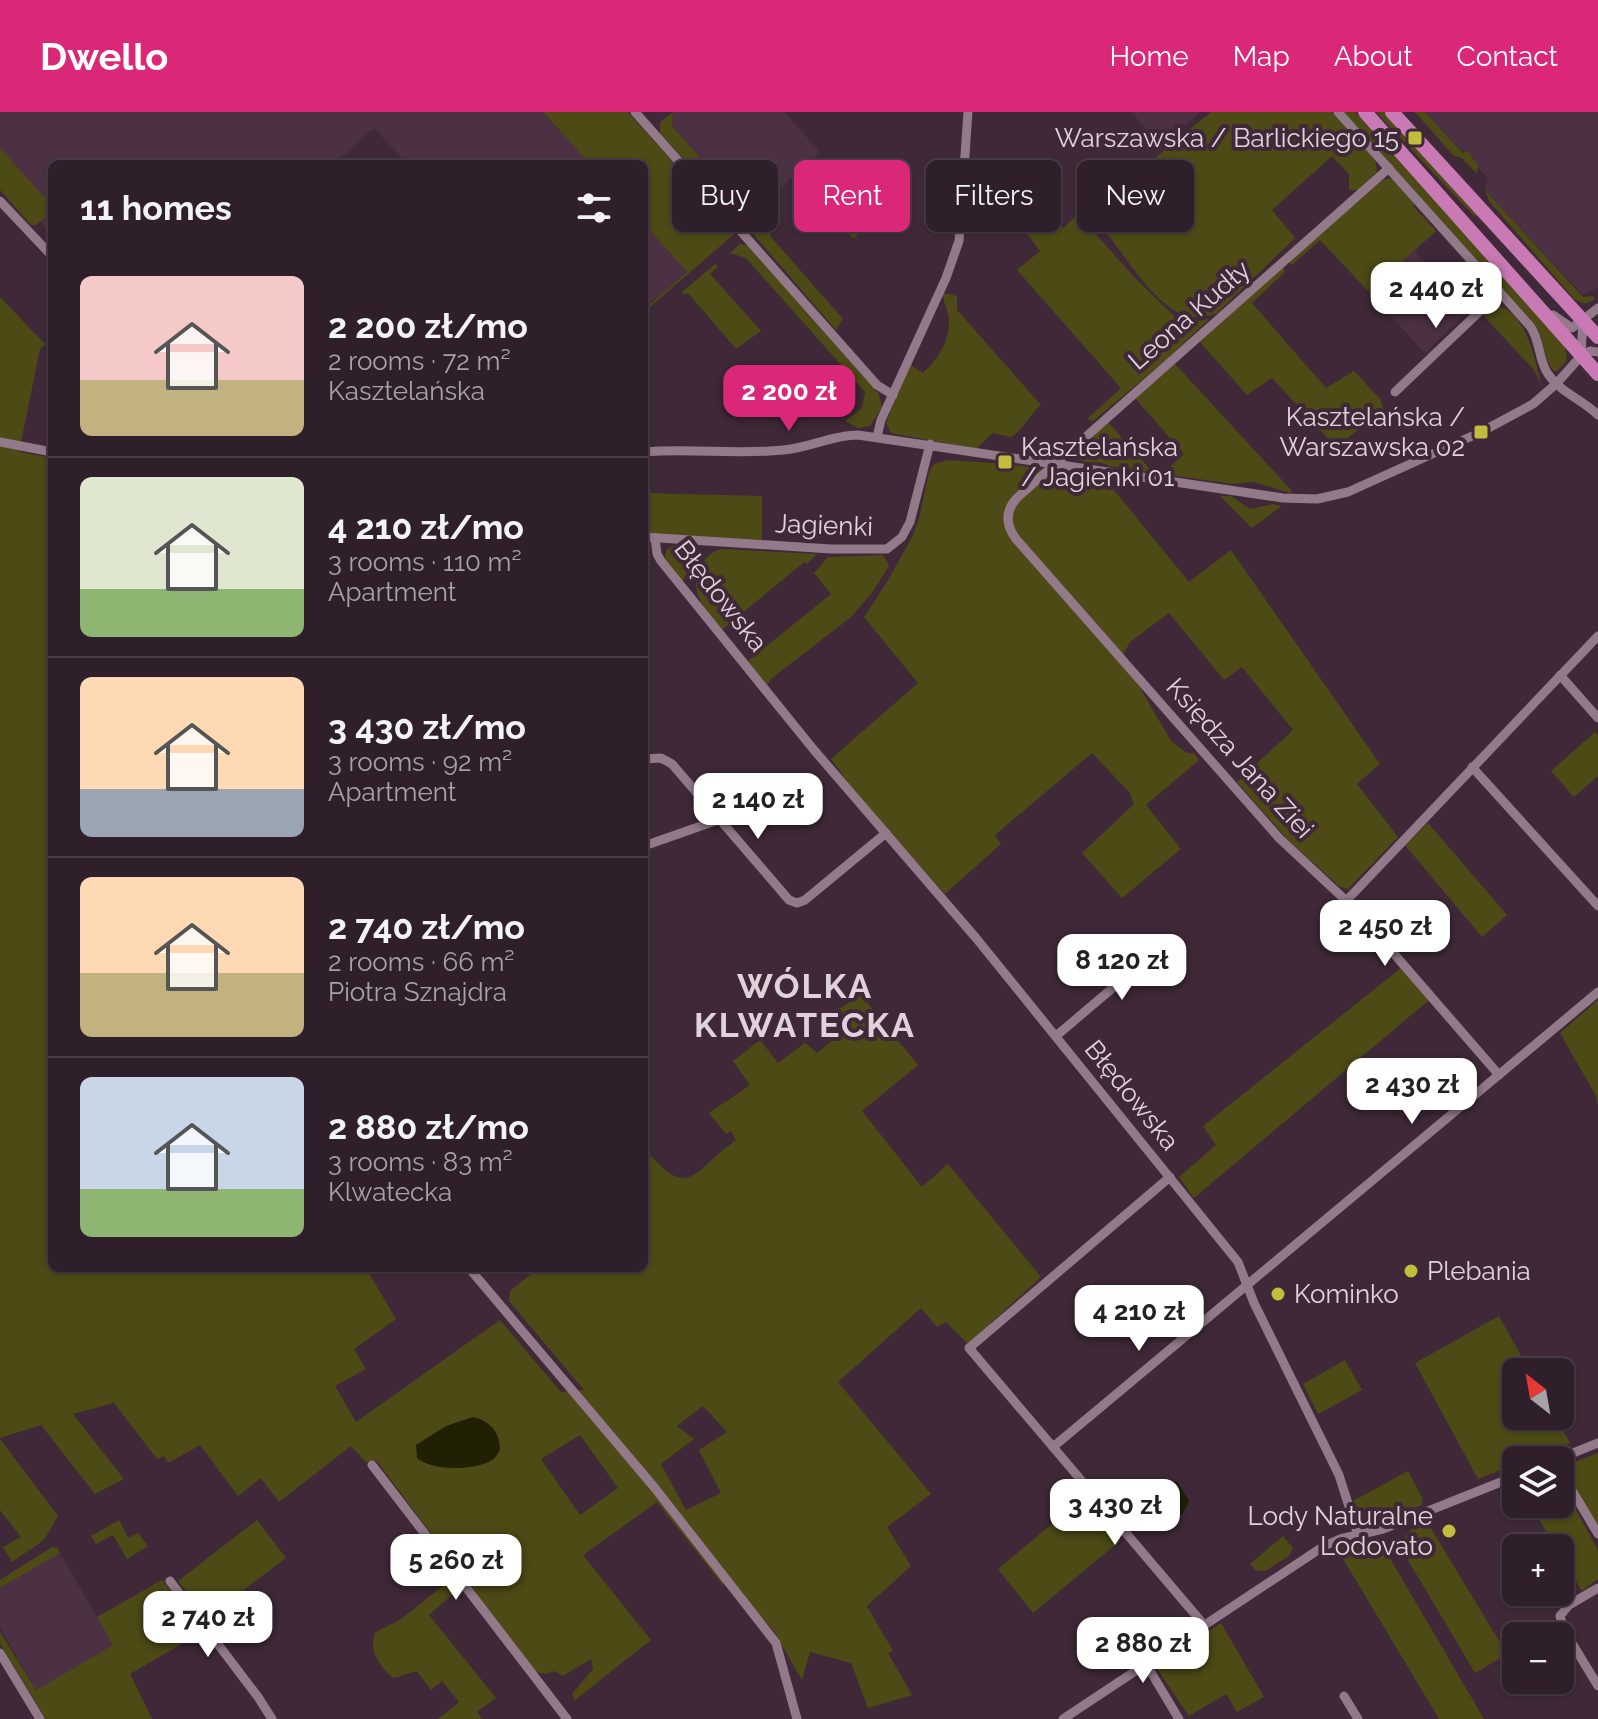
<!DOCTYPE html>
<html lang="en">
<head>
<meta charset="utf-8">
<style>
	body { margin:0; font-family:Raleway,sans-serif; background:#3b2c36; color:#f1f3f6; height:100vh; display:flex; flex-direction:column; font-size:30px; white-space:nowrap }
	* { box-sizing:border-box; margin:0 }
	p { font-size:26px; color:#a7a2a8 }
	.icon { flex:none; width:44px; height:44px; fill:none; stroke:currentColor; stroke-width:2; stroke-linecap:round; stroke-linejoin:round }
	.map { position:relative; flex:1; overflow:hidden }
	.panel { position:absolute; left:48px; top:48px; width:600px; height:1112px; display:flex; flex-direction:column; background:#2f1f2a; border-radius:12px; box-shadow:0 2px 6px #0004,0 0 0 2px #4a3d47 }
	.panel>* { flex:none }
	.banner { position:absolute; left:672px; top:48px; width:760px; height:72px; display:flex; gap:16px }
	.needle { width:52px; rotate:329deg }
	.buttons { position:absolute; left:1502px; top:1246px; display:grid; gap:16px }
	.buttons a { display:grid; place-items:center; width:72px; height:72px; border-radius:12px; background:#2f1f2a; box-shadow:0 2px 6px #0004,0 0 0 2px #4a3d47; font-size:40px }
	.price { position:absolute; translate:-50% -68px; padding:0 18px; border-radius:16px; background:#fff; color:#222; font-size:26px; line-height:52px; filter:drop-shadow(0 2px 4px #0008) }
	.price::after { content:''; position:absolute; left:50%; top:48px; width:24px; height:18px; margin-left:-12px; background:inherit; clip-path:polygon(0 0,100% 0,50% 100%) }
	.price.active { background:#db2777; color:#fff }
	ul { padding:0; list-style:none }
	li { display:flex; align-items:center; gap:24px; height:200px; padding:0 32px }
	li+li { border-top:2px solid #4a3d47 }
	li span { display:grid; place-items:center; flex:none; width:224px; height:160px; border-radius:12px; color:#555 }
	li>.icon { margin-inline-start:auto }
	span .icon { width:96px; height:96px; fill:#fffc; stroke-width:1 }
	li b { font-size:34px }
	h2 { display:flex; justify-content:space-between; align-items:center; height:96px; padding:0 32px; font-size:34px }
	.pill { padding:0 28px; border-radius:12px; background:#2f1f2a; box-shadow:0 2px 6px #0004,0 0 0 2px #4a3d47; font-size:28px; line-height:72px }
	.pill.active { background:#db2777; color:#fff }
	header { display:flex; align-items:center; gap:48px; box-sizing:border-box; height:112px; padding:0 40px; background:#db2777; color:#fff }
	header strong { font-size:38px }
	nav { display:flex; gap:44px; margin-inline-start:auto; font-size:28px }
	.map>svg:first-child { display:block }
</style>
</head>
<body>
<header>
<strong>Dwello</strong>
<nav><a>Home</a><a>Map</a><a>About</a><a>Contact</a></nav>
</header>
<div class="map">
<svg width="1598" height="1607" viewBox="0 0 1598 1607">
	<rect width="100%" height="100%" fill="#3f2938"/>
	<g fill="#4c3144">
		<path d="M0,0h543l47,52h-182l-34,-36 -40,36h-282v71l-52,-60z"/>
		<path d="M673,0h111l36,40 -61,56 -14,-1 -73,-81z"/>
		<path d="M1131,0h69l-38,34z"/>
		<path d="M1425,0h173v175l-15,8 -98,-105 3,-12z"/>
		<path d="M1427,109l9,10 -21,20 49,56 -2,10 -37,36 -79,-86z"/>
		<path d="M644,112l43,48 -38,32 -5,1z"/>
		<path d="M60,1441l53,92 -77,45 -36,-62v-40z"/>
	</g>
	<g fill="#4d4a16" fill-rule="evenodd">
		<path d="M543,0h85l107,120 -2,3 -89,77v-7l6,-1 37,-32 -43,-48v-60h-54z"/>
		<path d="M673,0l-1,14 72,81 15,1 14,-13 2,3 -28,27h-5l-82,-92v-11z"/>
		<path d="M1211,0h121l43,48 2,12 -19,18h-9v-16l-17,-18 -60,54 23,28 -79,76c-13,3 -25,6 -37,-1 -34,-17 -66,-78 -93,-105l46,-42 12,1z"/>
		<path d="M1344,0h11l208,231 4,12 -1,7 -10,10c-13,-9 -11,-33 -21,-47z"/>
		<path d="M1376,0h8l93,103 -2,2z"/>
		<path d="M1415,0h10l38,41 4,-2 11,14 -1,9 -14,-15 -10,-4z"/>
		<path d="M0,36l44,49 6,-5 2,3v17l-16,13h-5l-31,-35z"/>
		<path d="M831,52l44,49 -21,26 -23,-21 -26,-29z"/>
		<path d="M1388,66l4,1 22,23v5l22,24 -68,60 -48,-51 -28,25 -4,-4 93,-80z"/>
		<path d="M1485,78l98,107 10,-1 2,3 -10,5 -11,-5 -85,-98z"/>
		<path d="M1040,93l23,23 15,-14 56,63 41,40 16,5 18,-3 -42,40 -74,62 -6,-2 34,-31 -104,-118 23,-19 -20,-27z"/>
		<path d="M774,101l2,2 -7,6 2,16 72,82 -7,11 -82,-95z"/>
		<path d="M740,132l7,1 132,149 3,13 -12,19 -12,2 -13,-7 17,-13 3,-16 -119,-134 -16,-5z"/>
		<path d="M715,152l3,3 -8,7 51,57 -25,18 -48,-56 -3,2 -3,-3z"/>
		<path d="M1283,154l2,6 -33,31 74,85 28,-17 26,28 4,11 -48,37 -64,-69 -25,17 -47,-53z"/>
		<path d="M1467,166l13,3 4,10 -6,11 -16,15 2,-10 -13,-15z"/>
		<path d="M943,181l14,3v14l84,95c-12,10 -17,24 -30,32l-18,-4 -17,16 -85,-16 -5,-10 23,-59 14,9c15,-14 27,-32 26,-54 -1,-10 -6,-16 -6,-26z"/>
		<path d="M0,185l45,47 -5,5 -21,103 33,6v810h314l30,51 -42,30 12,20 -31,17 21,36 144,-102 61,72 23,-2 -75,-89 1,-10 28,-23h106v-120c46,54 46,25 92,-8l-5,-9 -5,3 -17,-21 41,-28 -17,-24 27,-21 18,23 27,-20 12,10 30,-25 -13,-16 27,-17 57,70 -56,46 60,76 26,-23 93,113 -73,67 -22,-22 -9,5 -16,-19 -83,74 93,112 -44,33 24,39 -44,40 26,45 -5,2 24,42 -44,13 -17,-45 -41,-11 -8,28 -27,-47 -45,-53 -7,5 -66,-83 -74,53 68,85 -76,60 -3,-6 21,-25 -2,-10 -28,17 -9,-5 -8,3 -11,-2 -159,-212 -9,3 -16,-17 -72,56 -18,-24 -23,18 -38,-51 -32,18 -4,-7 -7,3 -43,-56 -41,11 51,65 -29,15 -54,-69 -41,13zM703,1294l24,26 -28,18 22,43 -35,17 -25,-46 33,-25 -17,-13zM580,1323l38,53 -38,27 -39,-56z"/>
		<path d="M1495,192c35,11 38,55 48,84l-9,-18 -53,-57z"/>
		<path d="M1175,252l117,127 -2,2 -36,-11 -22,2 -123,-18c-11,-7 -22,0 -34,-8l2,-9 30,-28 43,48 14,3 20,-18 -49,-56z"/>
		<path d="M948,348l61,4 96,15 84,103 42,-32 149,214 -23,20 41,53 -50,52 -8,-2 -51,-46 -52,-59 56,-52 -51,-63 -18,13 -55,-67 -39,29 -8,15 49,84 16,12h7l5,7 -53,45 35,44 -59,49 -40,-45 52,-49 -4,-11 -38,-40 -97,82 6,9 -56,50 -84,-94 -30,-41 87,-76 -54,-66 23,-35 25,-45 7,-18 10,-47 5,-8z"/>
		<path d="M644,381l118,3v45l-118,-8z"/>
		<path d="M1220,384h11l19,13 23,-5 9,2 -30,22z"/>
		<path d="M675,433l19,5 2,5 -14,28 -18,-23 3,-11z"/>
		<path d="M721,437l96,5 -10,10 -3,-2 -82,68c-16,-19 -35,-39 -21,-64 5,-9 10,-14 20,-17z"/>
		<path d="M883,443l6,11 -15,24 -24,28 -78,60 -5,7 -19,-24 83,-67 -17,-21 14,-16z"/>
		<path d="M1595,620l3,4v40l-24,21 -23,-26z"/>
		<path d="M1428,711l79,92 -25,22 -77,-92z"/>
		<path d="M1401,856l28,32 -235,198 -15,-21 37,-32 -13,-19z"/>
		<path d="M1598,888v107l-2,-11 -36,-63z"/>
		<path d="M1499,1204l31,56h-14v44h39l15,27 -43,17h-11v4l-38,15 -63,-116z"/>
		<path d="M1345,1248l17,30 -44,24 -15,-30z"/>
		<path d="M0,1327l58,77 -14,24 -32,22 -9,-15 18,-10 -21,-27z"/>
		<path d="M1598,1341v77l-31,-56 3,-10z"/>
		<path d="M1408,1359l15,28 -1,6 -49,20 -11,-2 -9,-22z"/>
		<path d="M1560,1369l38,69v29l-16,12 -22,-37v-6h-4l-26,-44h30z"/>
		<path d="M1084,1385l36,44 -87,72 -35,-44z"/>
		<path d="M119,1408l9,18 10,-5 10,13 -21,13 -14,-24 -17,9 -5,-8z"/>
		<path d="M257,1408l29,38 -64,48 6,13 -12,10 -38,-48z"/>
		<path d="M1426,1408l81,134 -32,19 -76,-128 18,-23z"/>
		<path d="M1283,1424l10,12 -4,8 -24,15 -10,-1 -5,-6z"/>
		<path d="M1374,1428l10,8 100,171h-45l-103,-172z"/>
		<path d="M52,1435l5,1 3,5 -60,35v-8z"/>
		<path d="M162,1468l42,51 -74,43 22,45h-106l-46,-75v-12l36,58 77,-45 -16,-28z"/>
		<path d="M445,1472l8,10 -24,21 67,83 -19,14 5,7h-44l21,-17 -17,-21 -11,9 -14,-19 -23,7c-14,-10 -27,-30 -18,-46l25,-13z"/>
		<path d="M1221,1511l43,74 -27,15 -11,-18 -37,22 -34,-50z"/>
	</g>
	<g fill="#212004">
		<path d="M473,1305c19,5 26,15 27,33 -2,4 -5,8 -8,10 -17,11 -60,11 -75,-2l-1,-13 30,-19z"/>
		<path d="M1161,1367l16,3 12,19c-6,16 -14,22 -30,27l-14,-7c-9,-21 -3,-31 16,-42z"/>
	</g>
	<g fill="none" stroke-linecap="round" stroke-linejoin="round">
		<g stroke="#937a8b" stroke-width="9">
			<path d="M635,0l242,273 16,10"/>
			<path d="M1338,0l192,214c11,15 8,34 18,48 12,18 35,26 50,41"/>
			<path d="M1389,56l-371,329c-13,13 -13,27 -2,42l263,299 77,72 143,165"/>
			<path d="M0,89l52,55"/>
			<path d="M1553,203l19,13 26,-20"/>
			<path d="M1581,244l2,-36"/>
			<path d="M1395,280l105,-100"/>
			<path d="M877,325l4,-17 65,-142 13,-37 9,-129"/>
			<path d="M0,330l52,10"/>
			<path d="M644,340c46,-4 93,3 139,-2 26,-2 49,-15 75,-15l425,63 34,1 31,-7 133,-60 52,-28 23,-20 25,-28 9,-5 8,1"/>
			<path d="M644,425l187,12h56l15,-12 8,-15 20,-78"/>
			<path d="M655,426l2,16 4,7 153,189 162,188 262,324 16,41 85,172 19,60"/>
			<path d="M1560,563l38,43"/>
			<path d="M644,647l17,-1 11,6 117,136 8,3 8,-3 81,-67"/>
			<path d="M1472,655l126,139"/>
			<path d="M644,734l74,-26"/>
			<path d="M1347,788l251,-264"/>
			<path d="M1056,924l111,-94"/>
			<path d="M1170,1065l-201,171 235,277"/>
			<path d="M469,1156l185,219 122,156 21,76"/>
			<path d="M1053,1335l545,-455"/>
			<path d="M1556,1348l42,-17"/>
			<path d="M372,1353l195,254"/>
			<path d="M1560,1358l38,64"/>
			<path d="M170,1469l88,116 14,22"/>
			<path d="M1598,1476l-29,17 -9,11 4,14 34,56"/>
			<path d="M0,1541l40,66"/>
			<path d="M1146,1552l33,55"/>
			<path d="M1344,1584l14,23"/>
			<path d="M1063,1607l261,-173 16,-7 43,-10 133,-53"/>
		</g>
		<g stroke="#c979b4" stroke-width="14">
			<path d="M1365,0l233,262"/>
			<path d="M1392,0l206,225"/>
		</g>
	</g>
	<g fill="#c3bd3e" stroke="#3f2938" stroke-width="3">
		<rect x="1407" y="18" width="16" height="16" rx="4"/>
		<rect x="1473" y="312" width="16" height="16" rx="4"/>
		<rect x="997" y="342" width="16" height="16" rx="4"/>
		<circle cx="1411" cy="1159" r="8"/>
		<circle cx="1278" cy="1182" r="8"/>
		<circle cx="1449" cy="1419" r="8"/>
	</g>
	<g text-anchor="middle" stroke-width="8" stroke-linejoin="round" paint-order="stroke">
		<g font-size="26" fill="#e0d2dc" stroke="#3f2938" text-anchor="end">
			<text x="1399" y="35">Warszawska / Barlickiego 15</text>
			<text x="1465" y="314">Kasztelańska /<tspan x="1465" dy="30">Warszawska 02</tspan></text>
			<text x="1021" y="344" text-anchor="start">Kasztelańska<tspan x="1021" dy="30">/ Jagienki 01</tspan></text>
			<text x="1427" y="1168" text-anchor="start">Plebania</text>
			<text x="1294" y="1191" text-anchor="start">Kominko</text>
			<text x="1433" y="1413">Lody Naturalne<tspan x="1433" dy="30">Lodovato</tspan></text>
		</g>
		<g font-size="26" fill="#e0d2dc" stroke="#3f2938">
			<text transform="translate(1189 203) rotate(-41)" y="9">Leona Kudły</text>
			<text transform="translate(824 413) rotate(2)" y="9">Jagienki</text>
			<text transform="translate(721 484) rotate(52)" y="9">Błędowska</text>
			<text transform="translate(1240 646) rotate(48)" y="9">Księdza Jana Ziei</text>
			<text transform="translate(1132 983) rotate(51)" y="9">Błędowska</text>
		</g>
		<g font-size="34" font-weight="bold" letter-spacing="2" fill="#e0d2dc" stroke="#3f2938">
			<text x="805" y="886">WÓLKA<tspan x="805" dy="39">KLWATECKA</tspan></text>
		</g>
	</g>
</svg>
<div class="buttons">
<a><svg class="needle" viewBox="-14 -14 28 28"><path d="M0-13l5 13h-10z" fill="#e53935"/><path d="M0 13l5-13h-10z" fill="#a7a2a8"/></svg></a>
<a><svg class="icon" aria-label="layers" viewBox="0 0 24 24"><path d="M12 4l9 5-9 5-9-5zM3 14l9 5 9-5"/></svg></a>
<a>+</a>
<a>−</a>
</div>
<b class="price" style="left:1436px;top:218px">2 440 zł</b>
<b class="price active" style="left:789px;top:321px">2 200 zł</b>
<b class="price" style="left:758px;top:729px">2 140 zł</b>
<b class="price" style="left:1385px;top:856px">2 450 zł</b>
<b class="price" style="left:1122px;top:890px">8 120 zł</b>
<b class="price" style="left:1412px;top:1014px">2 430 zł</b>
<b class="price" style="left:1139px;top:1241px">4 210 zł</b>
<b class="price" style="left:1115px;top:1435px">3 430 zł</b>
<b class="price" style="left:456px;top:1490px">5 260 zł</b>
<b class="price" style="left:208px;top:1547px">2 740 zł</b>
<b class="price" style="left:1143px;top:1573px">2 880 zł</b>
<div class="banner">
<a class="pill">Buy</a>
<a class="pill active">Rent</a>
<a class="pill">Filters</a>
<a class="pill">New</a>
</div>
<section class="panel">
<h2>11 homes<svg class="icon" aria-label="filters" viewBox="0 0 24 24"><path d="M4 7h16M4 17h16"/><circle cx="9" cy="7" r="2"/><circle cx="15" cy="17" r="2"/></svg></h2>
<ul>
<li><span style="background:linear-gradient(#f6c9c9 65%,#c2b280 0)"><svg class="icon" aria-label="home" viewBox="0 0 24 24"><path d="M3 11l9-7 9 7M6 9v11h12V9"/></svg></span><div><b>2 200 zł/mo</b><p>2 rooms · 72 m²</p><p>Kasztelańska</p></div></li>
<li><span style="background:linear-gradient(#dfe7d0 70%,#8fb573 0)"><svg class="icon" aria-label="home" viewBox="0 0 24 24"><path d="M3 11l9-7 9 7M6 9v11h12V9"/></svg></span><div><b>4 210 zł/mo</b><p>3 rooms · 110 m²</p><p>Apartment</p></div></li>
<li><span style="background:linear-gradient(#ffd9b3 70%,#9aa5b1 0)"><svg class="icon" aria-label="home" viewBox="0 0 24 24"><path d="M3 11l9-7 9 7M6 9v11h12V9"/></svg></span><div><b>3 430 zł/mo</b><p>3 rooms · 92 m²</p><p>Apartment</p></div></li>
<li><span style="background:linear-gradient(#ffd9b3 60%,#c2b280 0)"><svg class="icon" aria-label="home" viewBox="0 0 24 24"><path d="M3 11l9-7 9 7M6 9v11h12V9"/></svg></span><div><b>2 740 zł/mo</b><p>2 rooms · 66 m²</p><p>Piotra Sznajdra</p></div></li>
<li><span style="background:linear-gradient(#c9d6e8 70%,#8fb573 0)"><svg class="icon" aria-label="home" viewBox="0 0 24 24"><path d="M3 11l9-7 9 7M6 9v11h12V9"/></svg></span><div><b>2 880 zł/mo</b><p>3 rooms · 83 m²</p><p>Klwatecka</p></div></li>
</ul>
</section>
</div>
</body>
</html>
